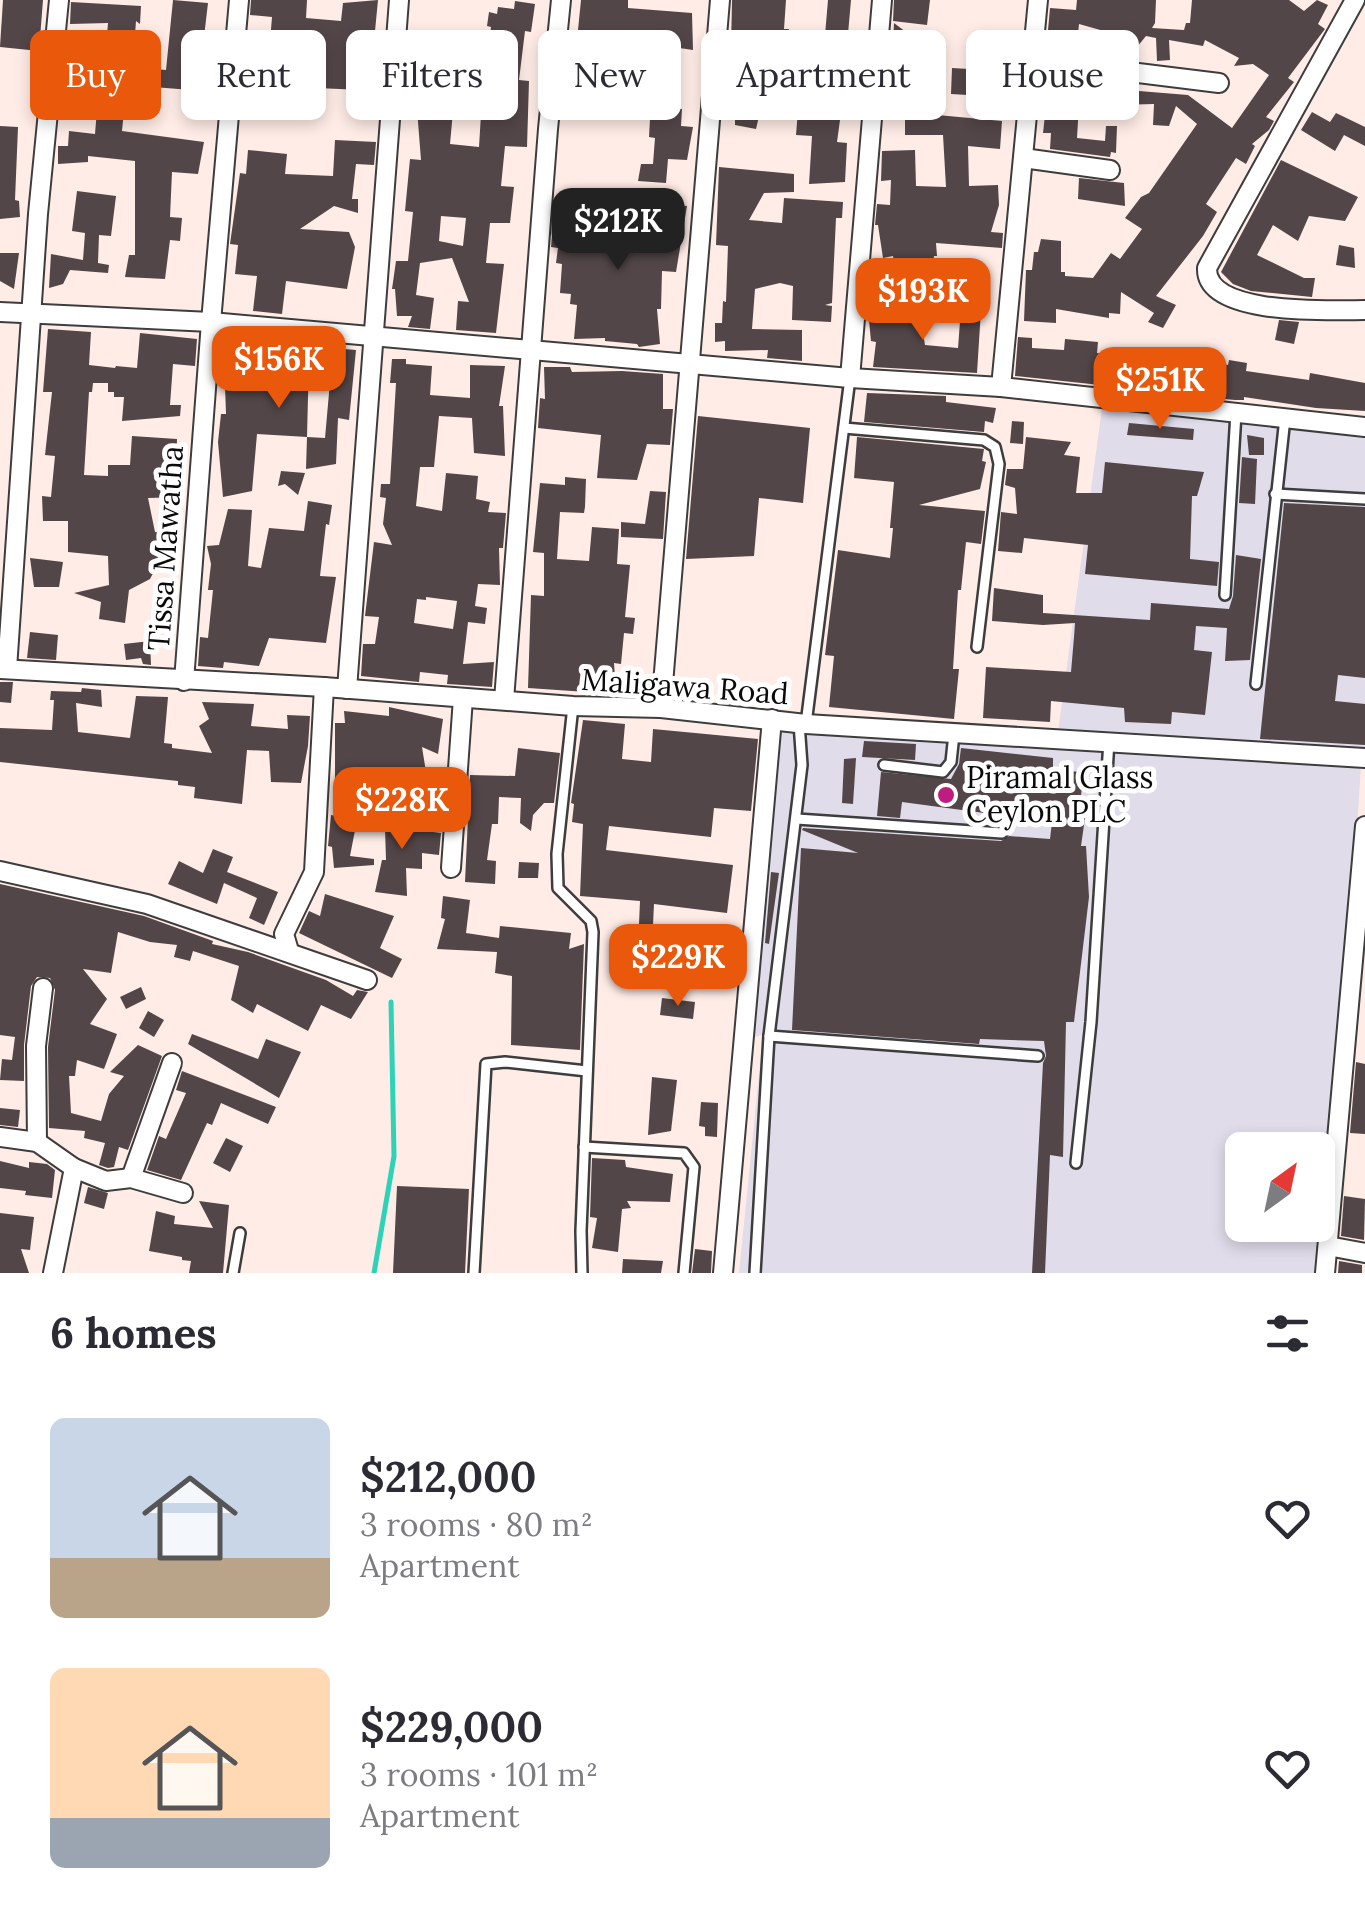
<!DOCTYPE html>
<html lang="en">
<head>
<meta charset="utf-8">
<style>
	body { margin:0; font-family:Lora,serif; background:#f7f7f7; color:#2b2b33; height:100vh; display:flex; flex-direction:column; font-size:38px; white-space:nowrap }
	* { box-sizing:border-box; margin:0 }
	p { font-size:32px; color:#7c7c81 }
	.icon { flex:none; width:55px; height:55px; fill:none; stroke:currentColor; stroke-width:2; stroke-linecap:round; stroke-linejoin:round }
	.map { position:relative; height:1273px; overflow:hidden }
	.sheet { display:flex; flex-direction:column; background:#fff; flex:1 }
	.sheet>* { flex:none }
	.top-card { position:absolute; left:30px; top:30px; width:1305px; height:90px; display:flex; gap:20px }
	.needle { width:65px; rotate:33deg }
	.controls { position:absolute; left:1225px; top:1132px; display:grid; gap:20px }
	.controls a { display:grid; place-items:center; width:110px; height:110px; border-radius:15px; background:#fff; box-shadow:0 5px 15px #0003; font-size:50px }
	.price { position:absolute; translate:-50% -85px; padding:0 22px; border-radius:20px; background:#ea580c; color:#fff; font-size:32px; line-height:65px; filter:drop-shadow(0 2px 5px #0008) }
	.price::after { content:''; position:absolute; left:50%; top:60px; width:30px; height:22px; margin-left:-15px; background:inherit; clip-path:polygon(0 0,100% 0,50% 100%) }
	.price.active { background:#222; color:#fff }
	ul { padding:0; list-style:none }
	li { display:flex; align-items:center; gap:30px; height:250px; padding:0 50px }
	li span { display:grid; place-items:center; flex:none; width:280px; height:200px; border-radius:15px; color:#555 }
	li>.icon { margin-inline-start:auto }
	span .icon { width:120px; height:120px; fill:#fffc; stroke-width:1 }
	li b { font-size:42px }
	h2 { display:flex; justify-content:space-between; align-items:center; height:120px; padding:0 50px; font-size:42px }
	.pill { padding:0 35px; border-radius:15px; background:#fff; box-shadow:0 5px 15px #0003; font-size:35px; line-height:90px }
	.pill.active { background:#ea580c; color:#fff }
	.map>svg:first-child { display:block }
</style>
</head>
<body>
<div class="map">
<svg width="1365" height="1273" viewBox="0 0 1365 1273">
	<rect width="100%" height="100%" fill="#ffece6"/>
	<path fill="#e1dcea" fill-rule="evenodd" d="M1103,401l262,30v332l-4,1 -17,283 -28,226h-577l24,-238 -22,5 34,-321 282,20zM1242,1150h76v75h-76z"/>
	<path fill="#f1e6c1" d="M564,74l48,4 3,39 -50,-1z"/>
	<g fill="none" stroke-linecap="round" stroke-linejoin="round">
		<path stroke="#2cd3b7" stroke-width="5" d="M374,1273l20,-117 -3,-154"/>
	</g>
	<g fill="#534648" fill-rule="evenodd">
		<path d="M3,0h40l-4,51 -39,-4z"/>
		<path d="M173,0l35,3 -4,34h3l-2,32h5v8h9l-2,15 -64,-5 1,-18 12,1z"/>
		<path d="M251,0h56l-1,18 35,3 2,-18 35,-3 -3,31 9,1 -2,28 -19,-2 -1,32 -45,-2 3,-37 -25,-3 -2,41 -38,-4 1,-19 12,1 4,-50 -22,-2z"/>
		<path d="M581,0h47v8l64,5 1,37 -27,-4 -5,45 12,2 -1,15 10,1 -1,17 12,1 -6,33 -19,-1 -2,24 -28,-2 3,-17h12l2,-26 -6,-1 1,-18 -13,-2 9,-74 -29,-5 -2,17 -39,-5z"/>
		<path d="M732,0h54l-2,29h5l-1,5 37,1 3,-35h23l-3,34 10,1 -2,27h-7l-3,44 14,1 -1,13h-19l-3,22 10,1 -2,39 -36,2 3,-48 -16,-1 3,-37 20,3 2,-47 -51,-1 14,38 -23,-2 -8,-14 2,-25 -24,-2z"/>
		<path d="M894,0h36l-3,25 -34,-4z"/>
		<path d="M1077,0h79l-1,23 -3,5 32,2 2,-7h4l2,-23h97l15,11 13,-11 11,5 -10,19 7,5 -37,49 6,4 -28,35 8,4 -5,9 -17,14 3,2 -9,18 -10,-6 -30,46 11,8 -14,24 -47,60 20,9 -13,23 -15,-6 6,-9 -33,-21 -1,22 -11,-1v5l-53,-9v14l-32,-2 2,-51h6l2,-18h4l3,-13 20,2v31h4v4l28,2 18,-25 9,6 22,-30 -17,-11 16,-21 8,-4 48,-69 -21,-18 -7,20 -16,-1 1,-21 -37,1v-8l-38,7 -2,34 28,3 1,-15h11l-1,27 -5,-1 -1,5 -60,-8 1,-16h-8l2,-18h-5l3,-37 17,1v-3l53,6 -1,5 27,-1v5l49,4 44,33 37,-53 -16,-11 -19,2 5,-8 -34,-18 -2,6 -34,-6 1,20 -13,1 -1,-23 -10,-2 -9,11 -26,-14 -32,-9 -2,20 -30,-3 3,-33 26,2z"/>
		<path d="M515,1l20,3 -4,28 -6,-1 -6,49 10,1 -2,66 -22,-1 -4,40 13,1 -4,36h-20l-4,40 18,1 -8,69 -40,-3 2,-29 11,1 -17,-44 -32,5 -4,32 18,3 -4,31 -22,-2 4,-11h-15l-2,-27h-3l4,-28h12l5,-49 -8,-1 5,-52 11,1 -4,-51 4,-35 35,4 -6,66 29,3 2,-33h6l5,-51h-5l4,-36 -4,-1 2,-14 8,2 1,-7 16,2zM441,216l25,2 -3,28 -24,-5z"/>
		<path d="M71,2l70,4 -1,18 -4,-3 -3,41 -28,-3 3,-36 -38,1z"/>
		<path d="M894,23l37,28 -9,11 -30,-2z"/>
		<path d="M75,62l28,1v29l-29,-1z"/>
		<path d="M952,68l51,3 -2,26 -50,-3z"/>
		<path d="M98,97l27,3 -3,31 82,11 -6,32 -26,-2 -2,45 12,1 -2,23 -10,-1 -5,39 -40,-2 4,-22h6v-94l-47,-5v6l-30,2v-18h10l1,-15 26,3z"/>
		<path d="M727,101l34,7 -5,21 -21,-4v-6l-11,-2z"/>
		<path d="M905,112l97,9 -2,28 -32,-3 1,40 29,-1 1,20 -8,27 12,1 -1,15 -66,-5 1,13h-3l-3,24 -32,7 -6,-31 -10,2 -5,-33h-3l2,-21 13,1 1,-25 -10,1 1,-30 33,-1 1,36 30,1 -3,-52h-38z"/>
		<path d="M1312,112l18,10 6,-9 29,14v19l-21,-11 -9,16 -34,-21z"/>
		<path d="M0,126l18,1 -3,73 4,1 1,16 -20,2z"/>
		<path d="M335,140l41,2 -2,23 -18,-1 -4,35h6v14l-24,-7 -34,23 49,3 6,15 -8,42 -61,-8 -4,33 -29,-3 4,-35 -22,-2 3,-29 -8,-1 10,-71 6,1 2,-24 39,4 -2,20 48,2z"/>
		<path d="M1281,160l77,37 -13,24 -36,-5 -11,25 -25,-16 -16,30 47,23h11l-3,19 -61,-6 -18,-7 -12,-12z"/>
		<path d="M719,167l75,7v18l-30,1 -15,27 33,3 2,-25 59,4 -1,16h-6l-4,85 -7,2 7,1 -1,16 -39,-2 1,-34 -13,-3 -25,6 -3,40 50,1v31l-35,-3 1,-8 -43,1v-10l-10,1v-19h7l1,-22 3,1 2,-56 -12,-1z"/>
		<path d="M1079,178l45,5 1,23 -47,-7z"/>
		<path d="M77,191l39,5 -5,40 -12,-1 -1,28 11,2 -1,8 -38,-3 -7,14 -14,4 2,-34 32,6 2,-27 -13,-2z"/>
		<path d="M579,196l25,1 -1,35 34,4v-4l15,1 3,-30 32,3 -11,66 -14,-1 -1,38h-4l3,35 -21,3 -2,-3 -32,-3v-3l-31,1 3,-34 -7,-1 1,-10 -11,-1 2,-29 -6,-1 2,-15 -7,-1 2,-21 25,3z"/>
		<path d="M1339,245l15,3 1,20 -19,-3z"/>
		<path d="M0,253h19l-5,36 -14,-8z"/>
		<path d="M961,308l20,2 -4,63 -104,-6 3,-25 -5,-1 -3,-31 52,5 5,30 33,3z"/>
		<path d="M1279,320l20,2 -5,22 -19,-4z"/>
		<path d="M48,329l43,3 -2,33 26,3 1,-2 21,2 3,-35 57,6 -2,27 -22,-2 -3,41h11l-1,11 -58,5 2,-24h-10v-5h-6v-9h-15l-1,9h-3l-5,83 24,1v-11h22l2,-29 45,3 -1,35 7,1 -1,22 -34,1 7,34 18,2 -1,27 -12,-1 -10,19 -21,11 -4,33 -26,-4 2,-17 -27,-9 35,-8 -1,-29 -40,-4v-31h-25l-1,-25 9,1 4,-41 -10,-1 7,-63h-9z"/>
		<path d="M1018,337l14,1v10l32,2 1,-11 33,3 -1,11 102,18 2,-11 27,5 1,-5 18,3 -1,8 63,9 1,-7 55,10v28l-49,-3 -72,-11v3h-9l-40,-4 1,-8 -67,-10 -1,10 -113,-12z"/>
		<path d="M250,343l34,2v8l25,4 -2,80 18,1 8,-90 23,2 -7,70 -11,-2 -2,46 -30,5 1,-32 -50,-3 -5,57 -29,6 -5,-55 3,-28h5l-1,-29 25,-1z"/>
		<path d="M392,359h14v5l26,2 -2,29 40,3v-33l35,1 -6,40h4l2,50 -31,-3 -2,-35 -33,-2 -5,51h-14l-4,39 26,5 4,-38 32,3 -2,23 14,3 -2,10 18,1 -3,35h-4l1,37 -22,-1 -3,22 12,2 -2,16 -17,-2 -5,42 31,-2 -2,25 -45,-3 1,-9 -28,-3 -1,10 -58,-6 2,-32h12l4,-27 -14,-1 9,-74 18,3 -9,-21 3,-26 -6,-1 1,-13h9l6,-101h-6zM426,597l31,4 -4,28 -39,-6 3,-24 9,1z"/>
		<path d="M544,367h26l2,5 50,-1 41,3v35h10l-3,36 -23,-1 -10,36 -40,-2 4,-43 -63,-7 2,-30 5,1z"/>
		<path d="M867,393l79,3v6l50,6 -3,15 -8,-2 -1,11 -120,-10z"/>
		<path d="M698,416l112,12 -7,75 -44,-5 -5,58 -68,3z"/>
		<path d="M1012,421l12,1 -1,22 -13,-1z"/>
		<path d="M1129,423l65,6 -1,11 -66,-5z"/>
		<path d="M1247,435l17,3v17h-15z"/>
		<path d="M857,437l127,12 -2,12 4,1 -6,27 -61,16 66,6 -4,33 -15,-2 -5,48h-3l-5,79h6l-5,50 -125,-12 5,-51 -9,-1 13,-105 52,8 3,-30h-3l4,-46 -40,-4z"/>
		<path d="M1026,437l45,5 -7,13 16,2 -4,36h26l3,-31 99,10 -7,24h-5l-2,63 29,3 -2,24 -132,-12 3,-29 -64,-7 -2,15 -24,-2 3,-39 16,2 -2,-26 -10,-3 2,-16h16z"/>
		<path d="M1242,457l15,2 -2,45 -16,-1z"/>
		<path d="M281,471l24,2 -7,22 -13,-11 -7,2z"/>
		<path d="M565,477l21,2 -1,28 -1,6 -24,-1 -3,47 32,2 3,-34 27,2 -2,35 13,1 -5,52 10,1 -2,16 -9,-1 -3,31 -7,-1 2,31 -88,-6 3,-93 13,1v-43l-11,-1 7,-69 25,2z"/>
		<path d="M650,491l16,1 -3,47 -42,-2v-15l24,2z"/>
		<path d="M308,501l24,4 -3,20 -3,-1 -6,52 16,1 -10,66 -57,-5 -10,28 -35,-4 -1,6 -25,-2 2,-29 8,1 5,-48h-5l3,-26 -4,-18 12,-1 9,-36 24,1 -4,56 13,2 8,-40 35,3z"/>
		<path d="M1284,503l81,4v171l-27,-3 -3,26 30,3v41l-105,-6z"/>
		<path d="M1236,555l25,4 -11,101 -25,1 2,-33 -31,-2 -2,24 18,2 -7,63 -33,-3 -1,12 -46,-2 -1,-14 -73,-7 -1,21 -67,-4 3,-51 85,5 3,-35 1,-14 -32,2 -51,-4 2,-33 49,7v18l107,7 1,-17 78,6 4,-13z"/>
		<path d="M30,558l33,4 -4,25h-25z"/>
		<path d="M30,632l28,3 -2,25 -29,-2z"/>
		<path d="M150,641l1,24 -8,-1 -2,-6 -15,2 -2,-16z"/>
		<path d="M0,682h13l-2,21 -11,-1z"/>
		<path d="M82,688l19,2 1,17 -26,-4 2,29 52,6 6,-42 32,1 -4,46 8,1v4l40,5 -13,-27 10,-7 -7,-17 52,2 -3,22 37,3 -1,-14 23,1 -2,30 -7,37 -30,-1 -2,-31 -22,-1 -5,54 -48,-6 1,-11 -17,-2v-4l-178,-19v-34l52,2 2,-30h-4l1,-9 30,1z"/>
		<path d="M389,707l54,12 -5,35 -16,-7 4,25 -52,10 -39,-2v-57h10l-1,-12 45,5z"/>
		<path d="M583,720l42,4 -3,35 29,3 2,-33 105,10 -7,72 -37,-3 -3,29 -102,-11 -3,24 127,15 -6,48 -73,-9 -1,21 -14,-1 1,-23 -60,-5 3,-72 -11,-2 2,-18 -3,-1z"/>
		<path d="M864,741l52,3 -1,16 -53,-3z"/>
		<path d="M518,748l42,5 -6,50h-10l-11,12 -2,16 -11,-8 1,-25 -22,-1 -1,27h-6l-5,36 9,1 -1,23 -30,-2 5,-107 45,1z"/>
		<path d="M961,748l92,10v12l30,2 -2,24 7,1 -7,49h5l3,51 -15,125h-8l-3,135 -13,-2 -5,118h-13l11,-210 3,-7 -2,-15 -64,-2 -1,5 -187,-14 9,-182 57,5 -56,-23 1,-2 198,13 8,-5 41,3 2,-17 -150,-20 -2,16 -23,-2 4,-44 70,7 8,-15z"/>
		<path d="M856,758l-3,46 -11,-1 2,-44z"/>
		<path d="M331,815l26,5 -7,36 24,3v6l-40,3 -2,-21 -4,-1z"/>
		<path d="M374,815l36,2v12l31,4 -2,22 -17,-2v16l-16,-1 1,28 -32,-4 7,-32h4l-1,-32h-13z"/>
		<path d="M213,849l20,8 -6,15 51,20 -14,33 -15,-7 8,-20 -33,-15 -7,21 -49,-20 11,-23 24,12z"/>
		<path d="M519,862l20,1 -1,15h-20z"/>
		<path d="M771,872l8,1 -10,71 -4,-1z"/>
		<path d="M0,884l144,32 69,25 -1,3 36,8 78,28 27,16 4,-6 11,2 -17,27 -30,-14 -13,26 -51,-27 -4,9 -22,-13 8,-34 -46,-15 -3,10 -16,-4 3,-12 -27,-3 -32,-10 -7,41 -28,-4 24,30 -17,25 27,10 -13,35 -27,-9 -2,16h-6l2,37 30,8 8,-27 15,-18 -14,-4 28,-27 24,11 -34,94 -9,-3 -5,20 -6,1 -9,-3 6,-22 -21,-5 1,-7 -36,-3 -1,-81 7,-57 -5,-12 -13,-1 -6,9 -7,59v36l-24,-1 2,-21 10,1 3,-23 -15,-2z"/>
		<path d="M325,894l69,22 -14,32 22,11 -10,19 -93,-45 10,-22 11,5z"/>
		<path d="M443,896l27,4 -4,33 33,5 1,-12 71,7 -2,16 15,-5 -4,106 -69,-5 1,-69 -17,-3 2,-21 -60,-3 8,-30 -4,-1z"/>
		<path d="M620,927l20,2 -2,16 -18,-1z"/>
		<path d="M141,987l5,12 -20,10 -6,-12z"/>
		<path d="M662,998l33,4 -2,17 -33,-4z"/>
		<path d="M148,1011l16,9 -10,17 -15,-9z"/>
		<path d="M192,1034l66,25 8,-20 35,13 -22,46 -91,-54z"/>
		<path d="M1356,1062l9,2v70l-15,-1z"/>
		<path d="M182,1071l94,36 -8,17 -47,-21 -9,22 -5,-2 -26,57 -34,-10 12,-34 7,3 20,-46 -10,-3z"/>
		<path d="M652,1077l25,3 -6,51 -23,4z"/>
		<path d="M701,1102l17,1 -1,34 -12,-1v-9l-6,-1z"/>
		<path d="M0,1108l20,2 -2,17 -18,-2z"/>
		<path d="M226,1138l17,8 -13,26 -17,-9z"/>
		<path d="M592,1158l33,2 1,7 47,7 -3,28 -43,-1 4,7 -9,1 -4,43 -26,-4 5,-30 -7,-1z"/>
		<path d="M0,1161l29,7v-6l18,2 8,6 -3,28 -27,-3 1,-4 -26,-3z"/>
		<path d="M397,1186l72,3 -4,84h-72z"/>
		<path d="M88,1187l20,6 -4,16 -20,-6z"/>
		<path d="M1344,1196l21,3 -1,41 -23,-4z"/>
		<path d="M199,1201l30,4 -6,68h-34l2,-12 -9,-1v-3l-33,-6 7,-40 19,5 -1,8 39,4z"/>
		<path d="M0,1213l34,4 -4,33 -9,-1 8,24h-29z"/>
		<path d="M695,1249l17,2 -1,22h-19z"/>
		<path d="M623,1259l40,2 -2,12h-39z"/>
		<path d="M1339,1261l23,4v8h-24z"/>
	</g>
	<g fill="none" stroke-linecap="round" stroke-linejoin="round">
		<defs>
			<g id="service">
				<path d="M844,428l140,12 11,7 4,17 -22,183"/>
				<path d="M1275,494l90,5"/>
				<path d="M1225,595l11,-182"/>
				<path d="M1256,684l29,-266"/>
				<path d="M573,706l-16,148 1,34 33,33 2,11 -12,299 1,42"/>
				<path d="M806,724l44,-346"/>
				<path d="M884,765l59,7 8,-10 3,-28"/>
				<path d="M797,819l205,14"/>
				<path d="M769,1036l269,20"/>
				<path d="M584,1147l100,6 10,14 -10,106"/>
				<path d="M1076,1163l15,-141 18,-281"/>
				<path d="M233,1273l7,-40"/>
				<path d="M474,1273l12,-209 19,-2 82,9"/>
				<path d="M755,1273l14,-237 33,-271 -3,-42"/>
			</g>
			<g id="minor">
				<path d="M1355,0l-148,268c-2,49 127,42 158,42"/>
				<path d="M1033,60l186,23"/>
				<path d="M1023,158l87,12"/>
				<path d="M0,312l211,10 639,56 151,9 364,40"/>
				<path d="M850,378l32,-378"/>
				<path d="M1001,387l37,-387"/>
				<path d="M0,669l324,18 249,19 88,2 145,16 559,34"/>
				<path d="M7,669l31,-455 21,-214"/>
				<path d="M184,681l27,-359 28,-322"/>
				<path d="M347,689l52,-689"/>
				<path d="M504,700l44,-571 13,-129"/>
				<path d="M661,708l59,-708"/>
				<path d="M451,868l12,-170"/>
				<path d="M0,871l147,33 220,76"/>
				<path d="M289,951l-5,-17 30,-62 10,-185"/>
				<path d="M0,1137l37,5 37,26 -21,105"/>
				<path d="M37,1142l-1,-96 7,-58"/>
				<path d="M74,1168l32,13 25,-3 52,15"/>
				<path d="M131,1178l41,-115"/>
				<path d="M1328,1246l37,7"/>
				<path d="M723,1273l49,-554"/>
				<path d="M1325,1273l40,-447"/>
			</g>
		</defs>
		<use href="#service" stroke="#3d3d3d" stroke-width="14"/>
		<use href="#minor" stroke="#3d3d3d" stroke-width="22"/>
		<use href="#service" stroke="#fff" stroke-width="9"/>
		<use href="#minor" stroke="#fff" stroke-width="18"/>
	</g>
	<circle fill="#be1d80" stroke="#fff" stroke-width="4" cx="946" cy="795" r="10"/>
	<g text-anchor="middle" stroke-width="10" stroke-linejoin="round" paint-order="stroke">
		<g font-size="30" fill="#0a0a0a" stroke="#fff">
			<text transform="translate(166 548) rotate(-86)" y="10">Tissa Mawatha</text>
			<text transform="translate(685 687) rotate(4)" y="10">Maligawa Road</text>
		</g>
		<g font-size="30" fill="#0a0a0a" stroke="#fff" text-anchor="start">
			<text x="966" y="788">Piramal Glass<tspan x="966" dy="34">Ceylon PLC</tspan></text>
		</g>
	</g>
</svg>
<div class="controls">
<a><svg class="needle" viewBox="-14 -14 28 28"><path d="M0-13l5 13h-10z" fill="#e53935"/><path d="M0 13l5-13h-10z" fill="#7c7c81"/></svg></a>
</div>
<b class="price active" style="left:618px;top:273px">$212K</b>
<b class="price" style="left:923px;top:343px">$193K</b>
<b class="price" style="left:279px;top:411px">$156K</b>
<b class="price" style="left:1160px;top:432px">$251K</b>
<b class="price" style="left:402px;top:852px">$228K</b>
<b class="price" style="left:678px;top:1009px">$229K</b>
<div class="top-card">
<a class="pill active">Buy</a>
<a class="pill">Rent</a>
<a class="pill">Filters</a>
<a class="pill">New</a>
<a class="pill">Apartment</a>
<a class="pill">House</a>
</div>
</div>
<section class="sheet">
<h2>6 homes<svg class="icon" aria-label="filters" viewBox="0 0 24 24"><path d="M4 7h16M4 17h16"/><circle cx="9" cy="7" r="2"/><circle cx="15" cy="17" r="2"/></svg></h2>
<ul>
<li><span style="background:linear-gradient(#c9d6e8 70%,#b9a48a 0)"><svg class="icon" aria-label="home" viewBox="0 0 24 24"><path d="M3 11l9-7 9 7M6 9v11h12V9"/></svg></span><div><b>$212,000</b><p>3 rooms · 80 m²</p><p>Apartment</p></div><svg class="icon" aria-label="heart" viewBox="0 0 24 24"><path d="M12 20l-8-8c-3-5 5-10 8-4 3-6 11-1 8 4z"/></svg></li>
<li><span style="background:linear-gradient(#ffd9b3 75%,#9aa5b1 0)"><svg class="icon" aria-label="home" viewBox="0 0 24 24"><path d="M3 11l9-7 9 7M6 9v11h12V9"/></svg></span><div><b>$229,000</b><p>3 rooms · 101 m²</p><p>Apartment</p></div><svg class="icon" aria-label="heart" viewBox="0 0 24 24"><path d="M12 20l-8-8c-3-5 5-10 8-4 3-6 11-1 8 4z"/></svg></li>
</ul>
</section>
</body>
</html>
